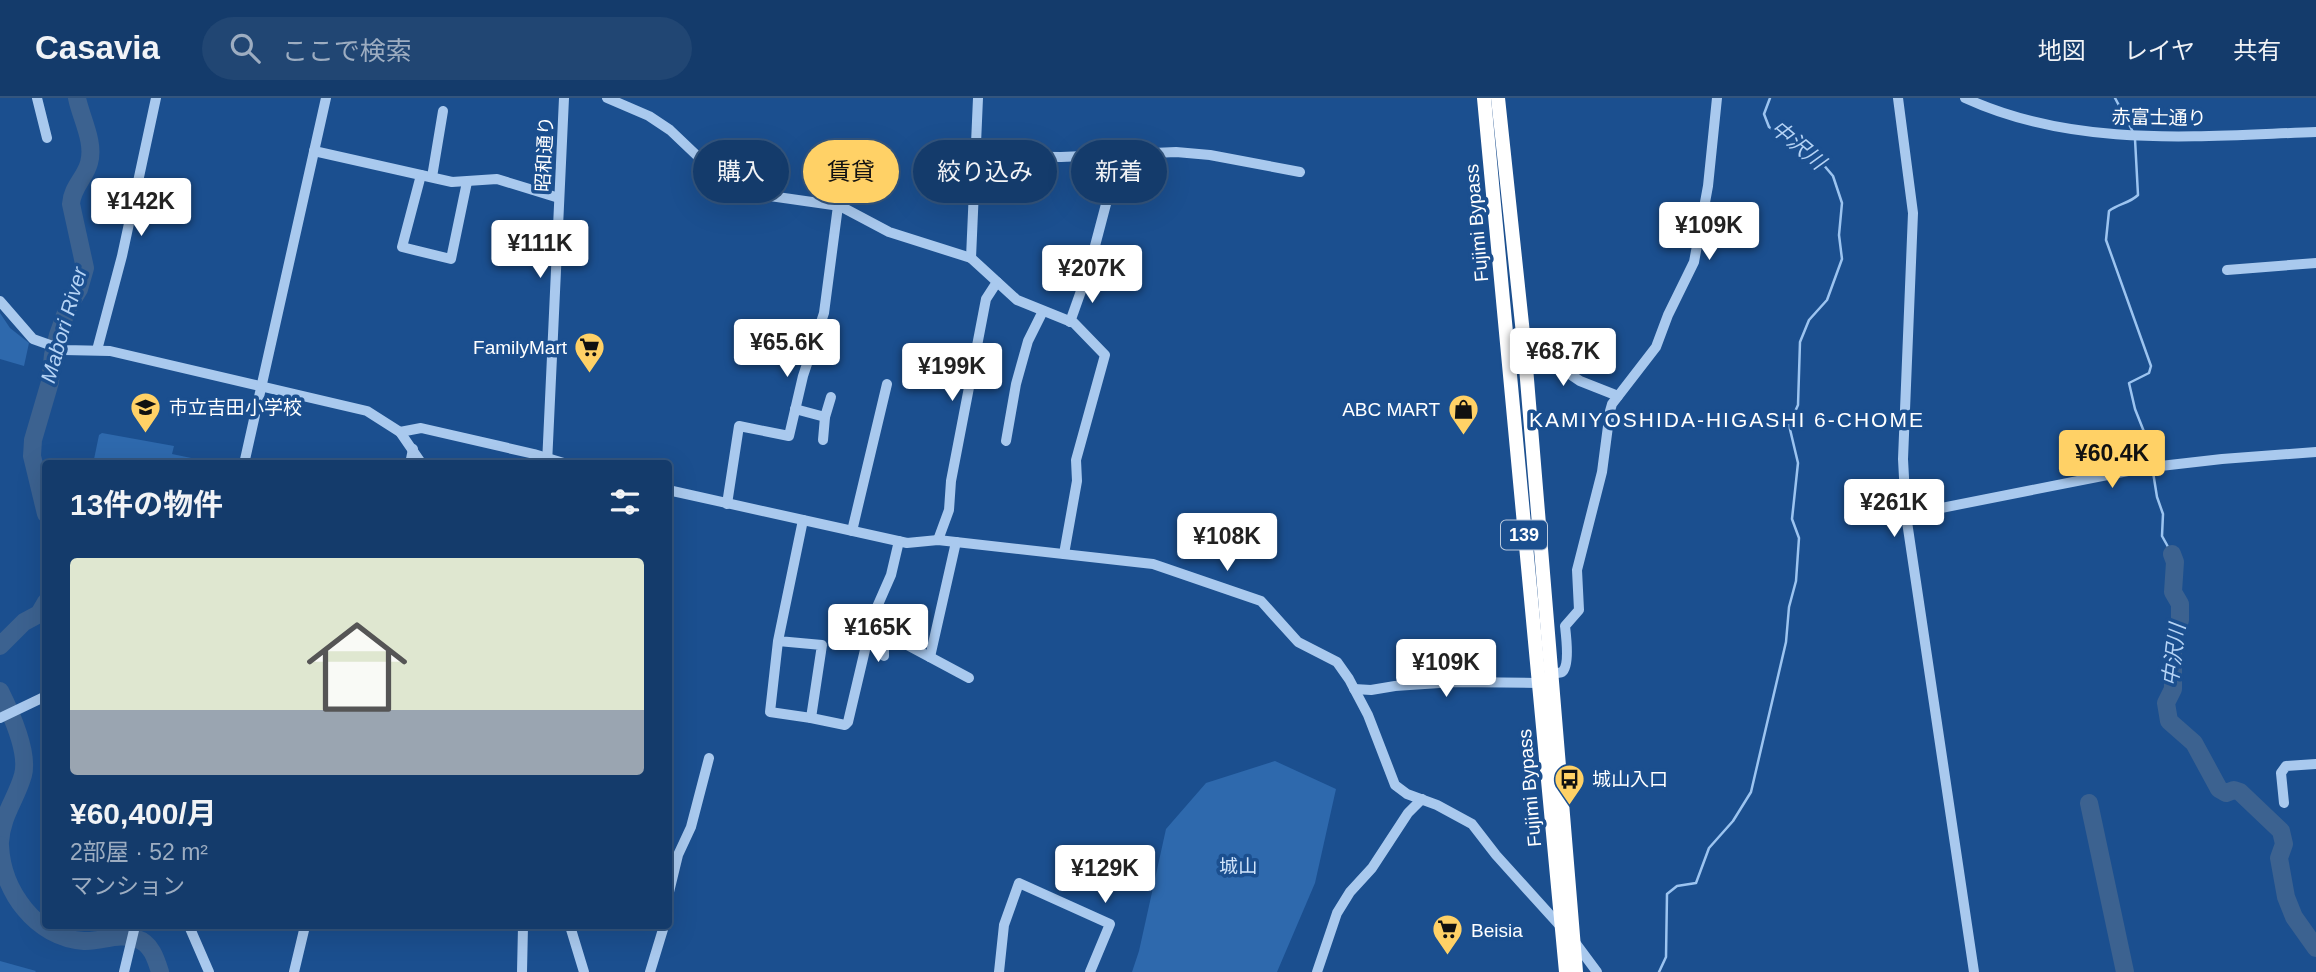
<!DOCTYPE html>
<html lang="ja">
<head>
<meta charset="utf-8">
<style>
	body { margin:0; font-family:Helvetica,"Noto Sans JP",sans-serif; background:#214673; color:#f1f3f6; height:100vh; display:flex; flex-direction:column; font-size:26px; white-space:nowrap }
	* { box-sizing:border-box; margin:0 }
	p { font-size:23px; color:#9dadc1 }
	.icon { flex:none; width:38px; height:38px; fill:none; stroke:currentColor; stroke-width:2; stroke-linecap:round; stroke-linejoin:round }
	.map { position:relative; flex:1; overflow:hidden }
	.panel { position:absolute; left:42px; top:362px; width:630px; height:469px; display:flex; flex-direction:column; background:#143b6b; border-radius:7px; box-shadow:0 7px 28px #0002,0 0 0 2px #33557e }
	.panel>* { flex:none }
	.hud { position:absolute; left:693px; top:42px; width:665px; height:63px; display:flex; gap:14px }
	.price { position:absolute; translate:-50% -60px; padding:0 16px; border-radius:7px; background:#fff; color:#222; font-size:23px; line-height:46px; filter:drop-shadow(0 2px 4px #0008) }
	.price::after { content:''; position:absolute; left:50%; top:42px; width:21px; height:16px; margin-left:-10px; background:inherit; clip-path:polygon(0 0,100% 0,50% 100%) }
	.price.on { background:#ffd166; color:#111 }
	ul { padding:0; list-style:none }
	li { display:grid; align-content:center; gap:14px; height:371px; padding:0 28px }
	li span { display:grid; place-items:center; height:217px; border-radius:7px; color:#555 }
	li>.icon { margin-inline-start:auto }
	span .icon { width:126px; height:126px; fill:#fffc; stroke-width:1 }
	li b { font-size:30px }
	h2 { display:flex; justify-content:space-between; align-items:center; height:84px; padding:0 28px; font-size:30px }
	.pill { padding:0 24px; border-radius:32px; background:#143b6b; box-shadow:0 7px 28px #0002,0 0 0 2px #33557e; font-size:24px; line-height:63px }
	.pill.on { background:#ffd166; color:#111 }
	header { display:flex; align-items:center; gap:42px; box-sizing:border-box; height:98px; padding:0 35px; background:#143b6b; border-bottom:2px solid #33557e }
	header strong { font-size:33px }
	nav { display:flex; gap:38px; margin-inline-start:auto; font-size:24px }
	.search { width:490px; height:63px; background:#214673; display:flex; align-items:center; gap:18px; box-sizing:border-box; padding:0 24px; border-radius:38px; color:#9dadc1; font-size:26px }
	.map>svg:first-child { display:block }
</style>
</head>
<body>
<header>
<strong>Casavia</strong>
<div class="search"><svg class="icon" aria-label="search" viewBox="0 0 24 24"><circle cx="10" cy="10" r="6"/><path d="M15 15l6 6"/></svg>ここで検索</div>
<nav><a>地図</a><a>レイヤ</a><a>共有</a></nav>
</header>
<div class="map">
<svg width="2316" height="874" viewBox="0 0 2316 874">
	<rect width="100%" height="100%" fill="#1b4f8f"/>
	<g fill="#2e69ad">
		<path d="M0,215l10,15 19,15 -5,23 -24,-7z"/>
		<path d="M102,335l72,13 -2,8 48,10h-127l6,-29z"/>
		<path d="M1275,663l61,28 -21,94 -38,89h-145l7,-21 27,-122 40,-46z"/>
		<path d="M0,863l36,10 -1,1h-35z"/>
	</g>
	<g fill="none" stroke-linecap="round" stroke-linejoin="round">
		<g stroke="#9cc4f0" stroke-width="2.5">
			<path d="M2115,0l18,34"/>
			<path d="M2135,41l3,56c-8,8 -20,9 -29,16l-3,29 45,126 -2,7 -20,10 6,26 21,53"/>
			<path d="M2153,374l4,25 6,17 -1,22 10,18"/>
			<path d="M1659,874l7,-15 1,-63 10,-8 19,-3 13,-35 24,-27 18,-29 35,-150 3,-35 7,-26 3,-43 -7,-19 6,-56 -9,-38 9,-20 2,-63 9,-22 18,-20 15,-41 -3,-24 3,-32 -9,-27 -11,-13 -53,-36 -5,-13 6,-16"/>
		</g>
		<g stroke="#3c6290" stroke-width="18">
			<path d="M46,416l-14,-58 1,-16 17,-58 3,-27 5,-20 10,-28 11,-18 6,-21 -14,-64c1,-17 14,-26 18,-41 6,-21 -8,-45 -12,-65"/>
			<path d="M2172,456l3,8 -2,30 7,12v16l-7,24v45l-7,14 3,18 25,22 25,46 7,4 8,-3 6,2 41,39 3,13 -5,14 7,39 8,20 22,31"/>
			<path d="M0,548l24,-24 15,-8 7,-12"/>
			<path d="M0,593c10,20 29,61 23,84 -7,25 -21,39 -23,67"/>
			<path d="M2089,705l36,169"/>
			<path d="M0,747c2,46 36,93 84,96 18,1 34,-9 53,-2 14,4 19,20 23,33"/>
		</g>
		<g stroke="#a9c9ee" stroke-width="10">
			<path d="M37,0l10,40"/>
			<path d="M607,0l42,18 21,14 41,39 13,7 46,20 70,10 49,26 82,26 46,42 57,23 31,32 -29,105 1,21 -13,73"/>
			<path d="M1898,0l15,115 -10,246 3,56 68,457"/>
			<path d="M1965,0c111,51 233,38 351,34"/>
			<path d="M314,53l138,31 45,-3 62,19"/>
			<path d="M975,58l86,1 115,-5 34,3 90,17"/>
			<path d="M421,77l-19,72 49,12 16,-77"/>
			<path d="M432,79l11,-66"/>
			<path d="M971,160l7,-160"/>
			<path d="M1091,163l24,-91 2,-15"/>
			<path d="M2227,172l89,-7"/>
			<path d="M0,203l33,38 31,11 46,1 257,60 33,21 22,32"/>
			<path d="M1070,224l16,-45"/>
			<path d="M1524,245l56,38 38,15"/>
			<path d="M97,252l25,-94 34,-158"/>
			<path d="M795,311l30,8"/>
			<path d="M400,334l21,-4 113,26 33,10"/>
			<path d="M823,342l2,-23 6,-20"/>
			<path d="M1006,343l10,-57 12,-43 15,-30"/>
			<path d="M244,366l82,-366"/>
			<path d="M410,366l3,-15"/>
			<path d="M547,366l17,-366"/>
			<path d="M668,392l239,53 31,-3 215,24 108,37 37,41 39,20 12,17 19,36 27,70 12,9 30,11 35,19 24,31 66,73"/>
			<path d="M727,406l12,-78 50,10 14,-60 21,-63 14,-107"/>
			<path d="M1906,417l237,-47 79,-9 94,-7"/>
			<path d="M852,433l35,-147"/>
			<path d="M938,442l11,-30 2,-29 35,-182 11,-17"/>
			<path d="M879,509l10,8 -5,21v20"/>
			<path d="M885,535l84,45"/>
			<path d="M778,543l44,4 -11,73 -41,-6 8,-71 25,-121"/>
			<path d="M930,559l26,-115"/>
			<path d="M1551,575c3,0 9,0 11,-1 8,-6 4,-37 3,-46l14,-16 -2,-40 25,-98 8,-61 2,-7 44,-57 12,-32 26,-53 14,-76 9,-88"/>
			<path d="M1354,591l17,1 24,-4 59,-4 84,1"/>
			<path d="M0,620l46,-22"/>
			<path d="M811,620l34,7 3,-3 25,-106 18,-41 8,-34"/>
			<path d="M2284,705l-3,-30 5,-7 30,-2"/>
			<path d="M668,798l10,-41 13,-28 18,-69"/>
			<path d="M189,828l20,46"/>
			<path d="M570,828l14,46"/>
			<path d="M1574,843l23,31"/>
			<path d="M124,874l11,-46"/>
			<path d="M294,874l11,-46"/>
			<path d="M522,874l1,-46"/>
			<path d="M650,874l14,-46"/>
			<path d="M999,874l5,-47 15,-42 91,41 -20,48"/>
			<path d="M1317,874l20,-59 13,-21 22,-24 36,-55 14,-14"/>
		</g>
		<g stroke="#fff" stroke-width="14">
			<path d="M1484,0l82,874"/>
			<path d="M1498,0l26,245 52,629"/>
		</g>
	</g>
	<defs>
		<symbol id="supermarket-pin" viewBox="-11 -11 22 30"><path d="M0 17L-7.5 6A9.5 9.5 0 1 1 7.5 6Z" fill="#ffd166" stroke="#1b4f8f"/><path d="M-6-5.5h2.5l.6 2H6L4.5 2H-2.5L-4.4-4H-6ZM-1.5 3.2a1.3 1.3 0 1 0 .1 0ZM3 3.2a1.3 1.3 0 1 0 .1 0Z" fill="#111"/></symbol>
		<symbol id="school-pin" viewBox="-11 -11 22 30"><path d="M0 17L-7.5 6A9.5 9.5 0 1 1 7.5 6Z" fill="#ffd166" stroke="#1b4f8f"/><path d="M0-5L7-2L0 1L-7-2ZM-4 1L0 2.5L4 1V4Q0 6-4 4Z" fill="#111"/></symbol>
		<symbol id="shop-pin" viewBox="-11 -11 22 30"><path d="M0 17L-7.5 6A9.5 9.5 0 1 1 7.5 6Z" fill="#ffd166" stroke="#1b4f8f"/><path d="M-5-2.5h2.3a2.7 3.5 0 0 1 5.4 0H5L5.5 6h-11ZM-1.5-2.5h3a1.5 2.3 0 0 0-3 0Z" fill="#111"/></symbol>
		<symbol id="bus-pin" viewBox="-11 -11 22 30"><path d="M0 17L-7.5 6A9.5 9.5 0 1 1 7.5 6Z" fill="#ffd166" stroke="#1b4f8f"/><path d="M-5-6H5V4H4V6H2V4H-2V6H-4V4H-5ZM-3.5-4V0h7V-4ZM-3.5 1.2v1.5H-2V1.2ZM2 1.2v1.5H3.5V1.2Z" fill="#111"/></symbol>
	</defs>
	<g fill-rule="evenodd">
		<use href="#supermarket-pin" x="572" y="232" width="35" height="47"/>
		<use href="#school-pin" x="128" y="292" width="35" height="47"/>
		<use href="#shop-pin" x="1446" y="294" width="35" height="47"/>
		<use href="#bus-pin" x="1552" y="664" width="35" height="47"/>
		<use href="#supermarket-pin" x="1430" y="814" width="35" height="47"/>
	</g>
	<g text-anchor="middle" stroke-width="7" stroke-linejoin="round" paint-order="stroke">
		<rect fill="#1b4f8f" stroke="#bbcadd" stroke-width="2" x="1501" y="422.5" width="46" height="29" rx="5"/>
		<g font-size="18" font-weight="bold" fill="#fff">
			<text x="1524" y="443">139</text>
		</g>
		<g font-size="19" fill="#fff" stroke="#1b4f8f">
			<text transform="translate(2159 19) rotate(1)" y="7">赤富士通り</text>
			<text transform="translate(544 56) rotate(-87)" y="7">昭和通り</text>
			<text transform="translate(1476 125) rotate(-95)" y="7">Fujimi Bypass</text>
			<text transform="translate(1529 690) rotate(-95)" y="7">Fujimi Bypass</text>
		</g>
		<g font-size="19" fill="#fff" stroke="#1b4f8f" text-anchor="start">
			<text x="567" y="256" text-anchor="end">FamilyMart</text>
			<text x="169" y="316">市立吉田小学校</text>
			<text x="1440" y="318" text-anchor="end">ABC MART</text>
			<text x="1592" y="688">城山入口</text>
			<text x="1471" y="839">Beisia</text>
		</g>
		<g font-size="19" fill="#cfe3fa" stroke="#1b4f8f">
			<text x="1238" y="775">城山</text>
		</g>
		<g font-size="21" font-style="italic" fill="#b5d3f5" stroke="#1b4f8f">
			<text transform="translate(1798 47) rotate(40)" y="7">中沢川</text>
			<text transform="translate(64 227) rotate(-74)" y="7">Mabori River</text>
			<text transform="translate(2174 557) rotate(-83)" y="7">中沢川</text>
		</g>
		<g font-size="21" letter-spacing="2" fill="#fff" stroke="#1b4f8f">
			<text x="1727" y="329">KAMIYOSHIDA-HIGASHI 6-CHOME</text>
		</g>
	</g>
</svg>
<b class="price" style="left:141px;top:140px">¥142K</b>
<b class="price" style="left:1709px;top:164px">¥109K</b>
<b class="price" style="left:540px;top:182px">¥111K</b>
<b class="price" style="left:1092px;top:207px">¥207K</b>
<b class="price" style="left:787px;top:281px">¥65.6K</b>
<b class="price" style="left:1563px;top:290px">¥68.7K</b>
<b class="price" style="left:952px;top:305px">¥199K</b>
<b class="price on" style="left:2112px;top:392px">¥60.4K</b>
<b class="price" style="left:1894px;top:441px">¥261K</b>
<b class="price" style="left:1227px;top:475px">¥108K</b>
<b class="price" style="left:878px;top:566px">¥165K</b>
<b class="price" style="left:1446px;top:601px">¥109K</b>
<b class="price" style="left:1105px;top:807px">¥129K</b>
<div class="hud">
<a class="pill">購入</a>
<a class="pill on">賃貸</a>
<a class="pill">絞り込み</a>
<a class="pill">新着</a>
</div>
<section class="panel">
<h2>13件の物件<svg class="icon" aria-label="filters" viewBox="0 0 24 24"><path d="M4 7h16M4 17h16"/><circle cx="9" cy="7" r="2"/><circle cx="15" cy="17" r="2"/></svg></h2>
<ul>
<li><span style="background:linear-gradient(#dfe7d0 70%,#9aa5b1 0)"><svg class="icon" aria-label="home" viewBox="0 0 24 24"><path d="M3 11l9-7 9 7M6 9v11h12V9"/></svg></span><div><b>¥60,400/月</b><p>2部屋 · 52 m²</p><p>マンション</p></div></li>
</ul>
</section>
</div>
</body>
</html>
